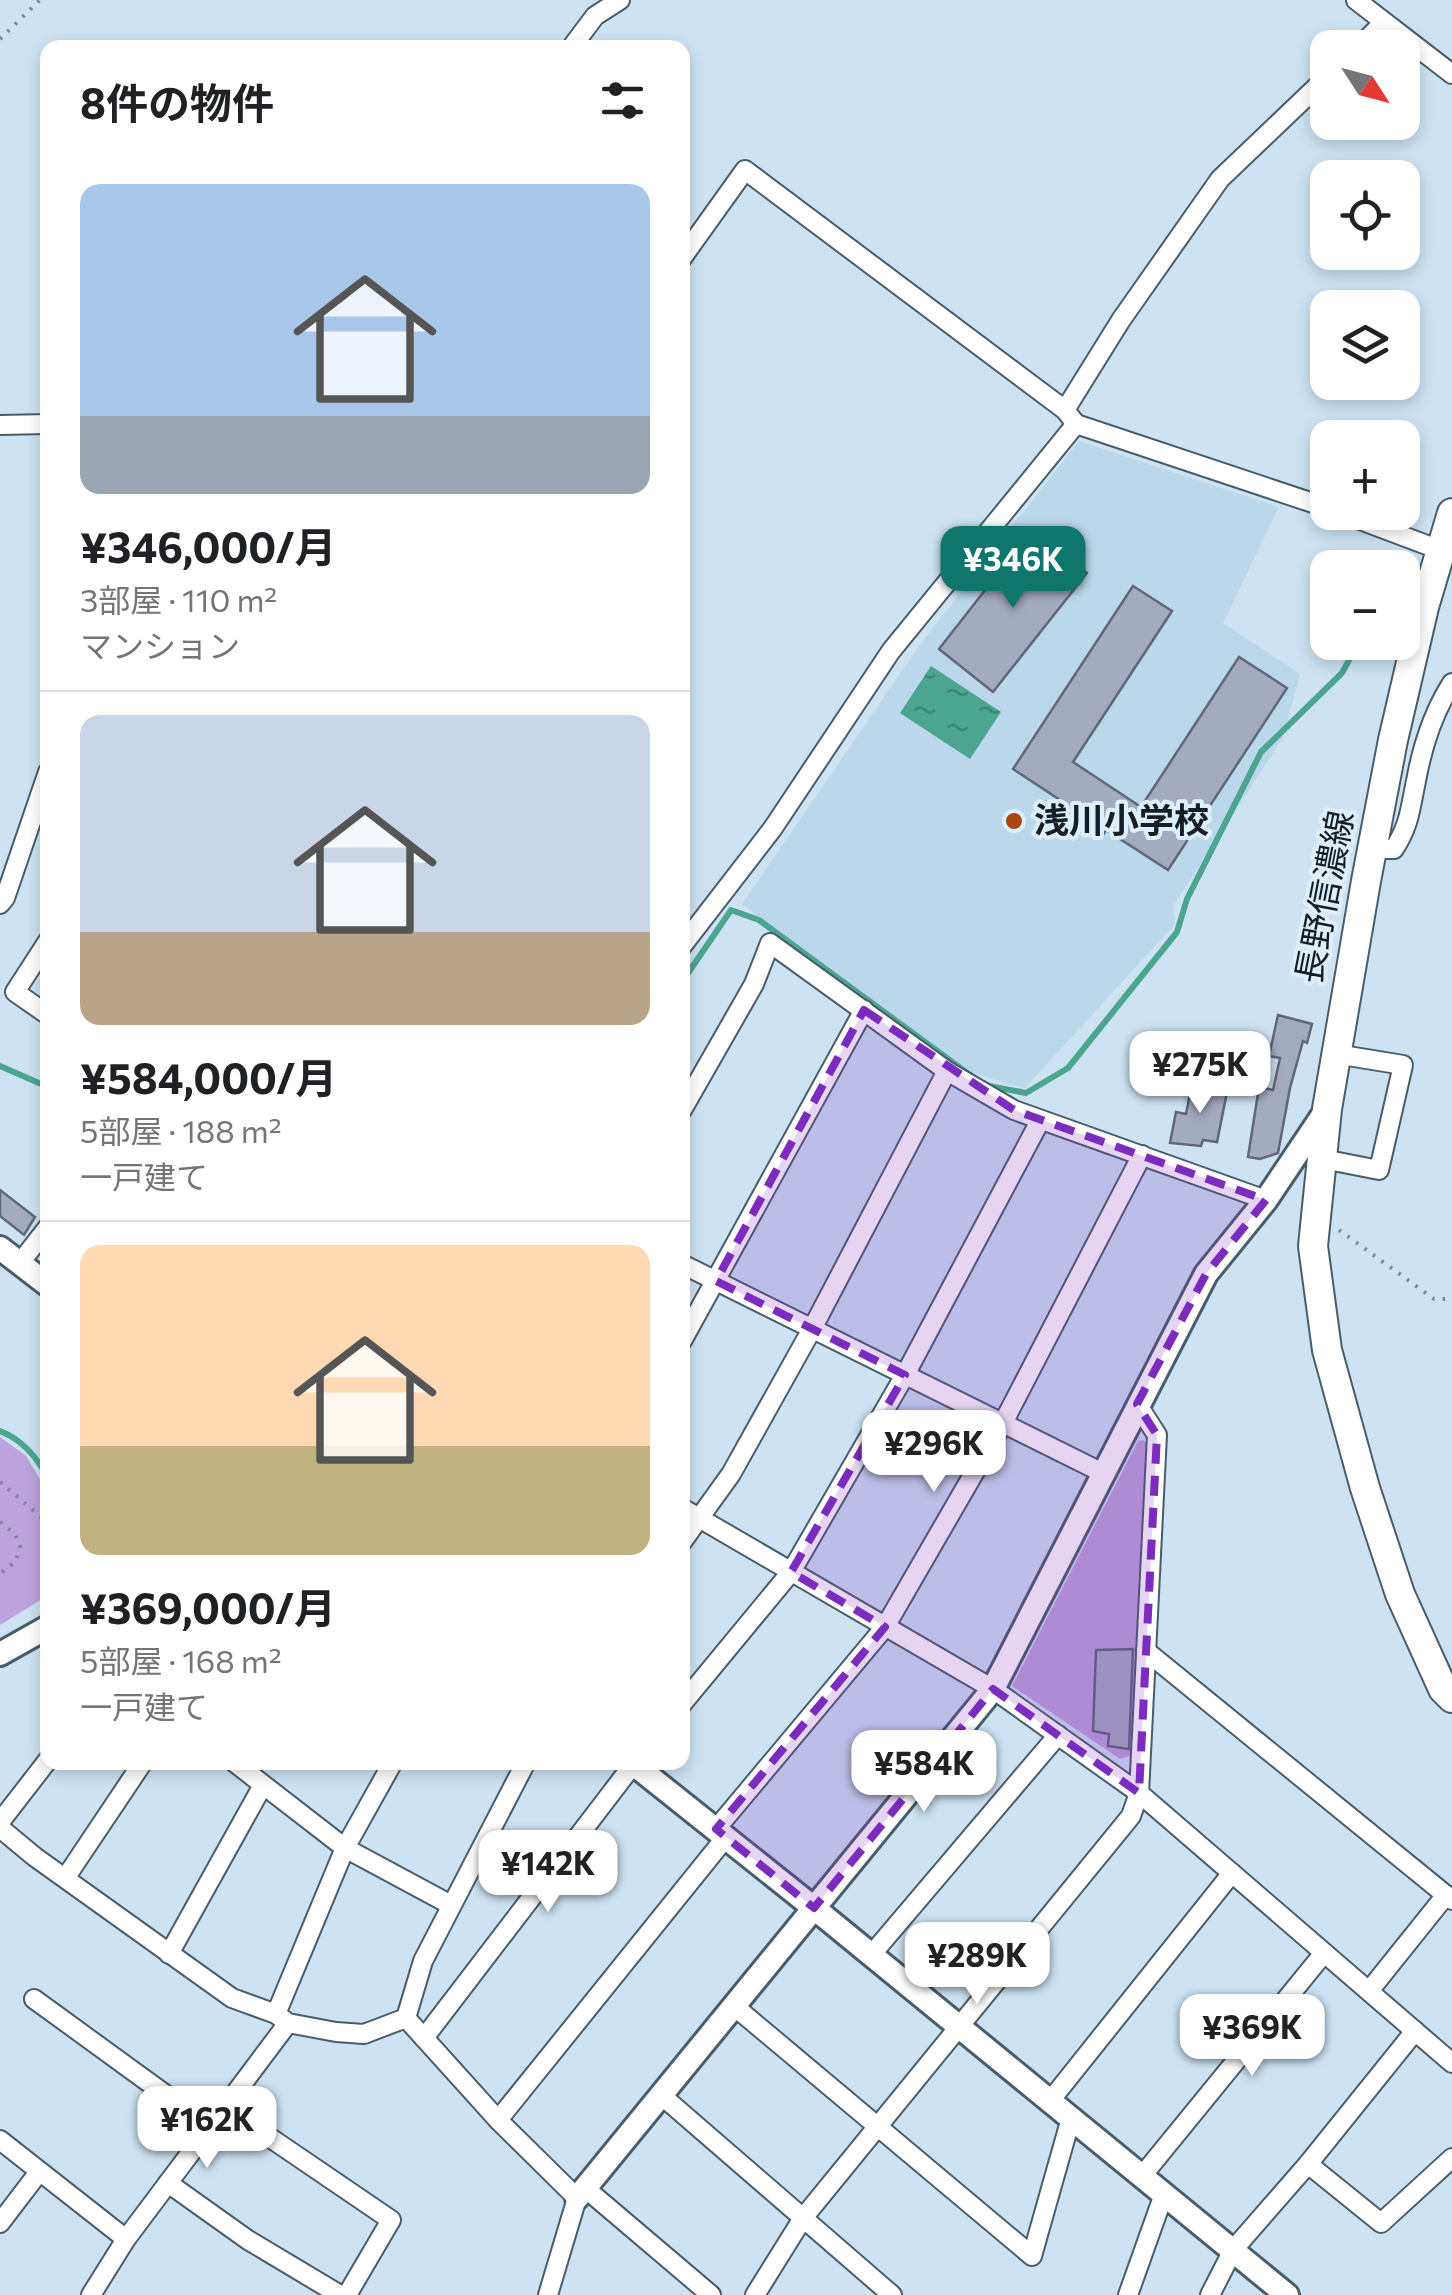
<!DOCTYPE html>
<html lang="ja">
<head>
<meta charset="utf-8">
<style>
	body { margin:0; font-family:Commissioner,"Noto Sans JP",sans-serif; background:#f6f6f6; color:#202124; height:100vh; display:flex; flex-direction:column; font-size:38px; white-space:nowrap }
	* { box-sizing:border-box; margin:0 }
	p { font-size:32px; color:#757577 }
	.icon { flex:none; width:55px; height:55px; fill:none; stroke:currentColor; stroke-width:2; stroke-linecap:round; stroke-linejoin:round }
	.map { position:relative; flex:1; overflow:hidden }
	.sheet { position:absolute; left:40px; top:40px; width:650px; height:1730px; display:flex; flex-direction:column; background:#fff; border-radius:20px; box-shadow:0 5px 15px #0003 }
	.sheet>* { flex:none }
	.needle { width:65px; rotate:126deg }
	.buttons { position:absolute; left:1310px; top:30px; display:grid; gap:20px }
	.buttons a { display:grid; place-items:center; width:110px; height:110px; border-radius:20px; background:#fff; box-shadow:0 5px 15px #0003; font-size:50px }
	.price { position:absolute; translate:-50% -85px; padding:0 22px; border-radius:20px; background:#fff; color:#222; font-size:32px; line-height:65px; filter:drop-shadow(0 2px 5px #0008) }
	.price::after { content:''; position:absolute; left:50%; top:60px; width:30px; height:22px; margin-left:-15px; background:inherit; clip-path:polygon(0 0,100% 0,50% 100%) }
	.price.on { background:#0f766e; color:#fff }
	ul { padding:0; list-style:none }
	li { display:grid; align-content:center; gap:20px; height:530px; padding:0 40px }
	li+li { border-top:2px solid #e0e0e0 }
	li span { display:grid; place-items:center; height:310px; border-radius:20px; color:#555 }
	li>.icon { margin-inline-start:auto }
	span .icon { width:180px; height:180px; fill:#fffc; stroke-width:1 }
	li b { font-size:42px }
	h2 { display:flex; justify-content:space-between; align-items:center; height:120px; padding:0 40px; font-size:42px }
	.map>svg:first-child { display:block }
</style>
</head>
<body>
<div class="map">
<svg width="1452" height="2295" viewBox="0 0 1452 2295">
	<defs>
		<pattern id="water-ripples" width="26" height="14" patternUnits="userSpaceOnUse" patternTransform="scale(2.5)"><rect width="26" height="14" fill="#4ca58f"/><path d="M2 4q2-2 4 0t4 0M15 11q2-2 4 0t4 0" fill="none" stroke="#3e8675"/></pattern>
	</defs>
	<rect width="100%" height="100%" fill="#cde3f3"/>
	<path fill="#bbd7ec" d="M1079,441l200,66 -56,116 77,51 -17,64 -110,168 2,18 -150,164 -66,-19 -217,-165 179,-261z"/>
	<g fill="#bca3db">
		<path d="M0,1437l26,19 21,35v105l-47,29z"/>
		<path d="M1143,1440l8,6 -18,309 -13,4 -108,-73 126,-245z"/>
	</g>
	<path fill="url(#water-ripples)" d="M931,666l70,46 -31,47 -70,-46z"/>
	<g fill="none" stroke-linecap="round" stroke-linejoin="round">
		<g stroke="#4ca58f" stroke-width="6">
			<path d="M682,982l49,-72 28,10 215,158"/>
			<path d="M0,1066l48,21"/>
			<path d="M984,1085l42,8 42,-25 109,-136 10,-33 74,-147 81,-79 17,-31"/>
			<path d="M0,1431c23,9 35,25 48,46"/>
		</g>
	</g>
	<g fill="#a4abc1" stroke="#61677b" stroke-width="2.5">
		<path d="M1032,530l55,43 -94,119 -54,-43z"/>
		<path d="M1133,586l39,25 -99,151 68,45 98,-150 48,31 -119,182 -62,-40 -3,5 -46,-30 3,-5 -47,-31z"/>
		<path d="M1278,1015l34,9 -5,19 -4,-2 -13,47 -12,65 -18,6 -12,-2 11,-70 14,3 7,-32 -11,-2z"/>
		<path d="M1192,1083l36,4 -11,55 -14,-2 -2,6 -31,-3 6,-31 10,2z"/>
		<path d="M0,1190l35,27 -11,18 -24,-19z"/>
		<path d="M1133,1649l-4,100 -21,-3 1,-12 -16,-3 3,-81z"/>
	</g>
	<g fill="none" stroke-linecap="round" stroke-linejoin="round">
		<defs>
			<g id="street">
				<path d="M1356,0l96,74"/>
				<path d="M571,48l24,-32 25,-16"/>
				<path d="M1358,48l26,-26"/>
				<path d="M1328,76l-108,103 -99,141 -56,90 11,14 252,84"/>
				<path d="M682,258l63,-88 320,240"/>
				<path d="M0,425l48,-1"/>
				<path d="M1339,512l101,38"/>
				<path d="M1372,849h22c16,-25 16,-40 22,-68 6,-33 18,-70 36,-98"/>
				<path d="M0,904l5,-6 43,-126"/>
				<path d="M48,941l-33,51 33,23"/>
				<path d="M682,946l91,-118 118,-177 185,-227"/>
				<path d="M682,1110l72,-126 16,-41 177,128 67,39 252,90"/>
				<path d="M1323,1159l56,11 24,-105 -67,-11"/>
				<path d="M20,1263l28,-36"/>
				<path d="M682,1264l419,208"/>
				<path d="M682,1341l182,-331"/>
				<path d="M682,1508l311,181 146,104 313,270"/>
				<path d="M682,1542l49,-68 81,-145 135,-258"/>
				<path d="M1146,1651l306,249"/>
				<path d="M682,1704l109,-132 114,-197 135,-254"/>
				<path d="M234,1762l111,86 106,57"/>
				<path d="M0,1822l48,-62"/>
				<path d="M0,1828l35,29 197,141 44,16 12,9 48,9 28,2 42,-16"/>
				<path d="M716,1829l169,-202 118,-204 139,-268"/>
				<path d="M66,1877l77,-115"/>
				<path d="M169,1954l94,-169"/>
				<path d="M872,1954l186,-219"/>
				<path d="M1369,1991l77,-96"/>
				<path d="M34,1999l176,128"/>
				<path d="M734,2006l298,250 39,-138"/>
				<path d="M276,2014l69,-166 48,-86"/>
				<path d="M406,2018l92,102 79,78 -29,97"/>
				<path d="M406,2018l17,-57 103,-199"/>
				<path d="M424,2038l211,-276"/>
				<path d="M661,2095l231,200"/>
				<path d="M1050,2101l182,-228"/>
				<path d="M225,2107l166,113 -44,75"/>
				<path d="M498,2120l228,-283"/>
				<path d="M0,2140l126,99"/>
				<path d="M1308,2164l107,-133"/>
				<path d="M1142,2176l182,-223"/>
				<path d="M168,2183l80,57 92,55"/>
				<path d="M585,2188l126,107"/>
				<path d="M0,2223l39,-51"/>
				<path d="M91,2295l35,-56 162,-216"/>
				<path d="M755,2295l48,-77 328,-402 8,-23 18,-358 -20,-31"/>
				<path d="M1128,2295l36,-101"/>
				<path d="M1210,2295l23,-45 75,-86 73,59 71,-65"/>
			</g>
			<g id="secondary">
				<path d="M0,1248l48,37"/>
				<path d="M0,1654l48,-27"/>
				<path d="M631,1762l183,146 473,387"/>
				<path d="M577,2198l416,-509 213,-415 60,-74 61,-91"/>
			</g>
			<path id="primary" d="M1452,513l-28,94 -31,133 -27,141 -39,228 -14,137 14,104 38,138 35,106 43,95 9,9"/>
		</defs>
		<use href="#street" stroke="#495c6a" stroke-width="22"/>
		<use href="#secondary" stroke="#495c6a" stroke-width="28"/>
		<use href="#primary" stroke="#495c6a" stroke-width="32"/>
		<g stroke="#7b8a96" stroke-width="4" stroke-dasharray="2.5 8" stroke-linecap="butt">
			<path d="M0,39l40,-39"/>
			<path d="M1339,1230l95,69h18"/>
			<path d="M0,1482l48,41"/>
			<path d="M0,1522l15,12 5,12 -4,15 -16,13"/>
		</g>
		<use href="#street" stroke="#fff" stroke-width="18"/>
		<use href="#secondary" stroke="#fff" stroke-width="22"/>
		<use href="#primary" stroke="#fff" stroke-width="28"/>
	</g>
	<path fill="#7b2cbf" fill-opacity="0.2" stroke="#7b2cbf" stroke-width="8" stroke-dasharray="20 12" stroke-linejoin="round" d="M864,1010l150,100 252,90 -60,74 -69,130 20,31 -18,358 -146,-104 -179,219 -98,-79 169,-202 -94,-55 114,-197 -189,-94z"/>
	<circle fill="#ab4615" stroke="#ddeffc" stroke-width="4" cx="1014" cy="821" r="10"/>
	<g text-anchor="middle" stroke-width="8" stroke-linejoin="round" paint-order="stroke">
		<g font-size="35" font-weight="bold" fill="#161e24" stroke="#ddeffc" text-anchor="start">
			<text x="1034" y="833">浅川小学校</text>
		</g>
		<g font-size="35" fill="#161e24" stroke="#ddeffc">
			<text transform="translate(1325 897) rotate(-79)" y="12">長野信濃線</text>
		</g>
	</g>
</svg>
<div class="buttons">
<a><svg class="needle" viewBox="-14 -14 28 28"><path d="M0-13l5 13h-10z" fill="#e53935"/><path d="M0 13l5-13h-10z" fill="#757577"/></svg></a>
<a><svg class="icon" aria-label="locate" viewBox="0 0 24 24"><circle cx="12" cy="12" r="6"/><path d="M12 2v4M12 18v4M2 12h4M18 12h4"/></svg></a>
<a><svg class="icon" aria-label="layers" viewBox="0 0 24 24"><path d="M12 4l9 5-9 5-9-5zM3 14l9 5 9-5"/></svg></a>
<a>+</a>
<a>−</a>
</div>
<b class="price on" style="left:1013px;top:611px">¥346K</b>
<b class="price" style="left:1200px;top:1116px">¥275K</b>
<b class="price" style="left:934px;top:1495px">¥296K</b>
<b class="price" style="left:924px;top:1815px">¥584K</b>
<b class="price" style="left:548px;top:1915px">¥142K</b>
<b class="price" style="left:977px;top:2007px">¥289K</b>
<b class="price" style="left:1252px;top:2079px">¥369K</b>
<b class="price" style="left:207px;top:2171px">¥162K</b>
<section class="sheet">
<h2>8件の物件<svg class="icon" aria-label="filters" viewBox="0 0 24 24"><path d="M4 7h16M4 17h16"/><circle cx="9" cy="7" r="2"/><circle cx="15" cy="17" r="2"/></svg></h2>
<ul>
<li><span style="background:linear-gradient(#a9c7e8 75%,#9aa5b1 0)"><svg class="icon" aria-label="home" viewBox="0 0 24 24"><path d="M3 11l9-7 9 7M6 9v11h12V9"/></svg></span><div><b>¥346,000/月</b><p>3部屋 · 110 m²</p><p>マンション</p></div></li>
<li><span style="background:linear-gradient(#c9d6e8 70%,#b9a48a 0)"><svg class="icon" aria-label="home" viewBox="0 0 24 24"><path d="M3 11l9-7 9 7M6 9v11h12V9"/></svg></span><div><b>¥584,000/月</b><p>5部屋 · 188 m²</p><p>一戸建て</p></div></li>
<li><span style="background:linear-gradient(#ffd9b3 65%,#c2b280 0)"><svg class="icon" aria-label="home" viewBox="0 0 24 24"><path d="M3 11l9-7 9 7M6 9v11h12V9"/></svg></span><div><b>¥369,000/月</b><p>5部屋 · 168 m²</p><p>一戸建て</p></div></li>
</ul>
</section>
</div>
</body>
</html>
